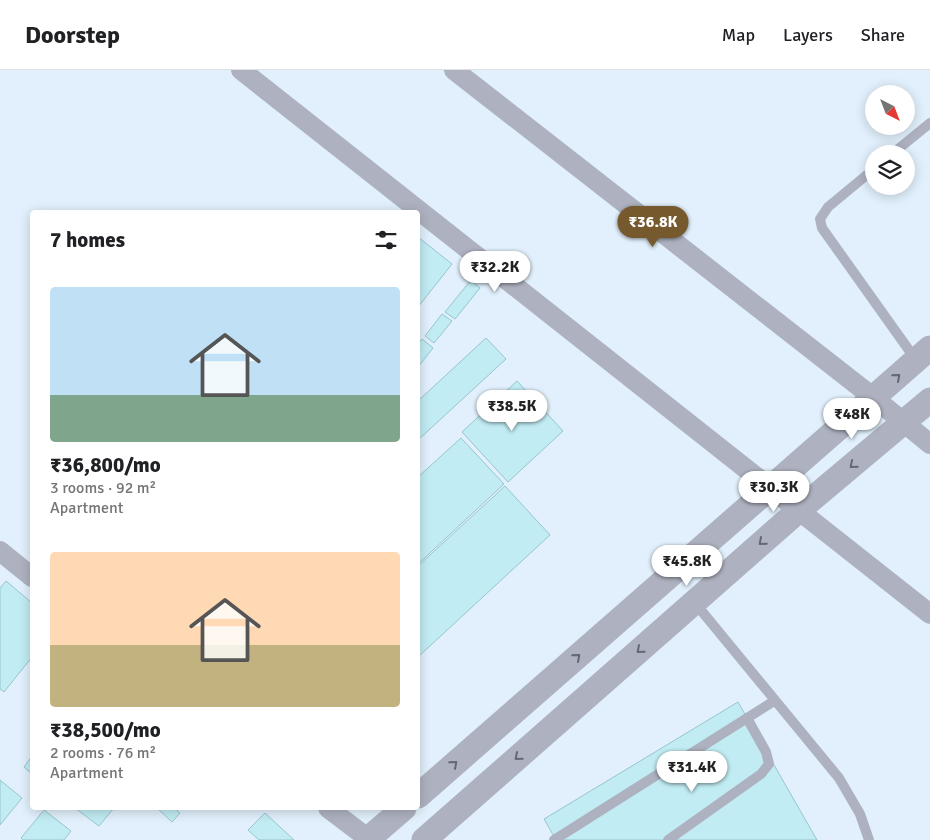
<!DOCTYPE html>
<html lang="en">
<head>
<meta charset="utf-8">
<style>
	body { margin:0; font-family:Signika,sans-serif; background:#f2f2f2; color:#202124; height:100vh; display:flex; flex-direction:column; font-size:19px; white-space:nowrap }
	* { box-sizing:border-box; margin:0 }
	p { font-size:16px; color:#757577 }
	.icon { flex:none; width:28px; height:28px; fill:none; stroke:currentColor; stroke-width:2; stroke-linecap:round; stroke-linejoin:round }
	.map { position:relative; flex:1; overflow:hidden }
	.side { position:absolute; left:30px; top:140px; width:390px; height:600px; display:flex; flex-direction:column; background:#fff; border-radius:5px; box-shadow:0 2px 12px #0003 }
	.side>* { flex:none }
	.needle { width:32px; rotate:138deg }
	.controls { position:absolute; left:865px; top:15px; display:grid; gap:10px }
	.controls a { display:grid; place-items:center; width:50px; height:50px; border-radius:50%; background:#fff; box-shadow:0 2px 12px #0003; font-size:25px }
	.price { position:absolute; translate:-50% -42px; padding:0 11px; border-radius:18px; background:#fff; color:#222; font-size:16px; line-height:32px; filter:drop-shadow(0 1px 2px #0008) }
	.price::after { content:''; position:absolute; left:50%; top:30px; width:15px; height:11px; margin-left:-8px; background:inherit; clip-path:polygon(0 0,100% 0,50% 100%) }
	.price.active { background:#76592c; color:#fff }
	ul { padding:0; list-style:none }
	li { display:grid; align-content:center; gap:10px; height:265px; padding:0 20px }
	li span { display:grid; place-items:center; height:155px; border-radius:5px; color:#555 }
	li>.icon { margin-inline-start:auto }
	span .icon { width:90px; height:90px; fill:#fffc; stroke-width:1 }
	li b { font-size:21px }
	h2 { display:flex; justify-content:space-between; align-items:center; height:60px; padding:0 20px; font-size:21px }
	header { display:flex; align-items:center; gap:30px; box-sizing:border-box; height:70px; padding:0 25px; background:#fff; border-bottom:1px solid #e0e0e0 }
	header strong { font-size:24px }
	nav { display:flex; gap:28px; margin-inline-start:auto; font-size:18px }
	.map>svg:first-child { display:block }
</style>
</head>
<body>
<header>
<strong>Doorstep</strong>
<nav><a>Map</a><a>Layers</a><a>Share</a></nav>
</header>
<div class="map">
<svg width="930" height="770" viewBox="0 0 930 770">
	<rect width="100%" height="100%" fill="#f9f9f9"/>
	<path fill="#e1f0fc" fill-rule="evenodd" d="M0,0h930v770h-930zM874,24h32v32h-32zM874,84h32v32h-32zM32,142h386v596h-386z"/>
	<g fill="#c1ecf3" stroke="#98c5cc">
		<path d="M418,167l34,27 -34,43z"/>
		<path d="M471,210l9,8 -25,31 -10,-7z"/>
		<path d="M442,244l10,7 -18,22 -9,-7z"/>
		<path d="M486,268l20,21 -88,81v-39z"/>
		<path d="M422,269l11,9 -15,19v-23z"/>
		<path d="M517,311l46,50 -55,51 -46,-50z"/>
		<path d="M461,368l43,46 -86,80v-87z"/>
		<path d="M505,416l45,49 -132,122v-91z"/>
		<path d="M6,511l26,22v54l-28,35 -4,-3v-101z"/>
		<path d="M738,632l79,138h-261l-12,-21z"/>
		<path d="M32,686v18l-8,-7z"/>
		<path d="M0,710l22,18 -22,27z"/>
		<path d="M75,738h39l-15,18z"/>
		<path d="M157,738h17l6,5 -8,9z"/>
		<path d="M44,740l27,21 -7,9h-41l-2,-2z"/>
		<path d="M265,743l29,27h-35l-11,-10z"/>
	</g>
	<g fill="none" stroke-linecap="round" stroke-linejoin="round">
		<g stroke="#aeb2c0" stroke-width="10">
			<path d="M892,84l38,-31"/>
			<path d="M874,99l-46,38 -8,12 2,9 94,132"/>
			<path d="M695,533l144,175 21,36 9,26"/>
			<path d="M554,770l220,-139"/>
			<path d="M668,770l93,-66 8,-10 -3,-12 -19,-34"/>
		</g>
		<g stroke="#aeb2c0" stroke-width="20">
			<path d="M241,0l689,544"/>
			<path d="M454,0l420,328 56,46"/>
			<path d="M0,481l32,26"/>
			<path d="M328,738l42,32"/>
		</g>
		<g stroke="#aeb2c0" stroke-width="25">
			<path d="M418,726l512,-448"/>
			<path d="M367,770l37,-32"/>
			<path d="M424,770l375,-330 131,-110"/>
		</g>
	</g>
	<defs><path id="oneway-chevron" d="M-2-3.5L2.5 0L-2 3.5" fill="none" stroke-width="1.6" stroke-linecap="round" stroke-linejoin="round" transform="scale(1.25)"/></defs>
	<g stroke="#626974">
		<use href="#oneway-chevron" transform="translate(897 307) rotate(-41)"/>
		<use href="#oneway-chevron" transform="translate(853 395) rotate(140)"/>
		<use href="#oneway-chevron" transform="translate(762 472) rotate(139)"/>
		<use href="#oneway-chevron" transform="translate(640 580) rotate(139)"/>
		<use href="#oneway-chevron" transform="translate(577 587) rotate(-41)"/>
		<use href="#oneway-chevron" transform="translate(518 687) rotate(139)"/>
		<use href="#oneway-chevron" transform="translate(454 694) rotate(-41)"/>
	</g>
</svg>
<div class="controls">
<a><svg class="needle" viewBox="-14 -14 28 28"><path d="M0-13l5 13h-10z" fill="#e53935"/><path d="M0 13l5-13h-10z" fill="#757577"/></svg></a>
<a><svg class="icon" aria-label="layers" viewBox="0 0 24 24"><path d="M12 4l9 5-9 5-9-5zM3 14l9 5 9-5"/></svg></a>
</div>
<b class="price active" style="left:653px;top:178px">₹36.8K</b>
<b class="price" style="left:495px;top:223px">₹32.2K</b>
<b class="price" style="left:512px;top:362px">₹38.5K</b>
<b class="price" style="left:852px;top:370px">₹48K</b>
<b class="price" style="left:774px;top:443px">₹30.3K</b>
<b class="price" style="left:687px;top:517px">₹45.8K</b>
<b class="price" style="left:692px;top:723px">₹31.4K</b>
<section class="side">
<h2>7 homes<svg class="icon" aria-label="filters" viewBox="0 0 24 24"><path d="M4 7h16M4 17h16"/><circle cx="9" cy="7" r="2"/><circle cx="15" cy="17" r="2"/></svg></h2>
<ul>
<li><span style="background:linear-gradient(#bfe0f5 70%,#7fa58c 0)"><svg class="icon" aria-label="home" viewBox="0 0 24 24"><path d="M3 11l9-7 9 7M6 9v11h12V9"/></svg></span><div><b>₹36,800/mo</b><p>3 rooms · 92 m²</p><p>Apartment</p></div></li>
<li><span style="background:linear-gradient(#ffd9b3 60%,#c2b280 0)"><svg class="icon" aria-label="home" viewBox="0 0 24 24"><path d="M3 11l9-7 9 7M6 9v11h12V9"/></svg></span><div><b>₹38,500/mo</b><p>2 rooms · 76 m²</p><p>Apartment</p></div></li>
</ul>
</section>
</div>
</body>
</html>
